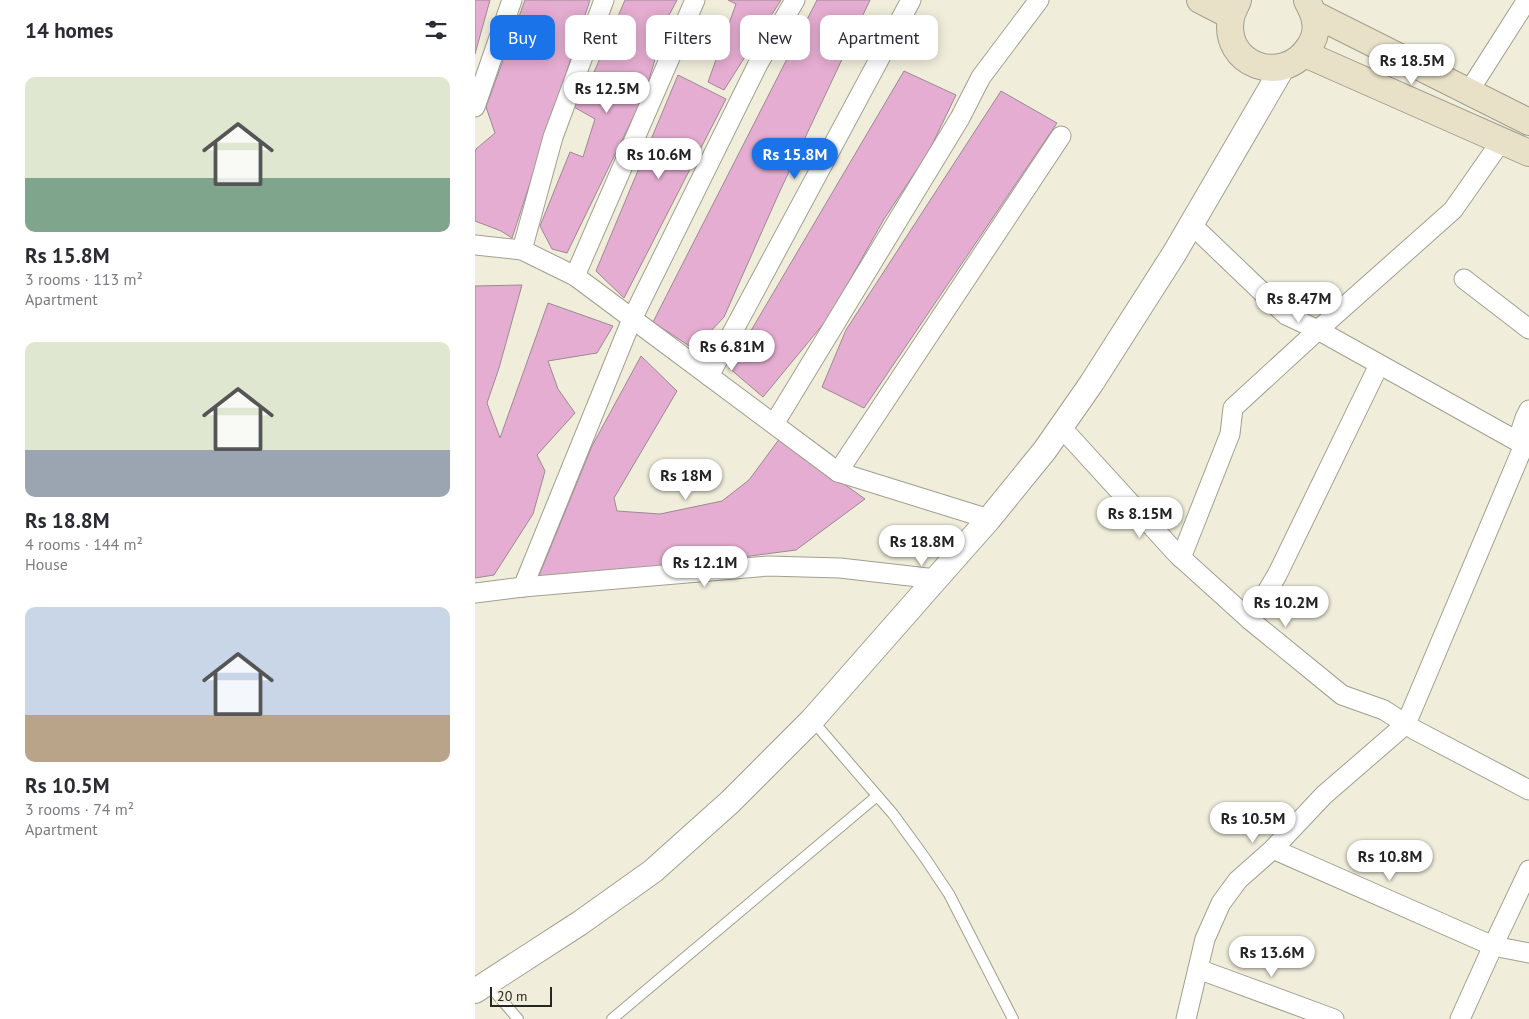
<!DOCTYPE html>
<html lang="en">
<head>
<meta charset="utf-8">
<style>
	body { margin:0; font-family:"PT Sans",sans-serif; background:#f2f2f3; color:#2b2b33; height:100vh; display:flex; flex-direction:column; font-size:19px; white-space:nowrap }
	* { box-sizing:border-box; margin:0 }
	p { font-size:16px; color:#7c7c81 }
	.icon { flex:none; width:28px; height:28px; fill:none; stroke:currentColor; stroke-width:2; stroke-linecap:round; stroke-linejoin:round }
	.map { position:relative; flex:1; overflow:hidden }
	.side { display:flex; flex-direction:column; background:#fff; width:475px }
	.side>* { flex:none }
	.banner { position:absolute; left:15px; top:15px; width:475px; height:45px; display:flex; gap:10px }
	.scale { position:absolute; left:15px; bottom:12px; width:62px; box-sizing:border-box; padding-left:5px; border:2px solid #282720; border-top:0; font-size:14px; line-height:18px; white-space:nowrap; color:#282720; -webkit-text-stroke:4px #f0eddb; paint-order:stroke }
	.price { position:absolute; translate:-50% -42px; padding:0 11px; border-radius:18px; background:#fff; color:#222; font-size:16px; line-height:32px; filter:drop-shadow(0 1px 2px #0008) }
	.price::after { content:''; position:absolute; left:50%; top:30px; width:15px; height:11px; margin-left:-8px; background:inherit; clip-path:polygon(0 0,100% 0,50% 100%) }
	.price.on { background:#1a73e8; color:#fff }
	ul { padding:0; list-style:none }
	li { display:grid; align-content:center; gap:10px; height:265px; padding:0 25px }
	li span { display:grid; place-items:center; height:155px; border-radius:10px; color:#555 }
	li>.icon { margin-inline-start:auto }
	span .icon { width:90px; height:90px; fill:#fffc; stroke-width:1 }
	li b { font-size:21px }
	h2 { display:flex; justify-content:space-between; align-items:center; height:60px; padding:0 25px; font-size:21px }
	.pill { padding:0 18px; border-radius:10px; background:#fff; box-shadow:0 2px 12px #0003; font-size:18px; line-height:45px }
	.pill.on { background:#1a73e8; color:#fff }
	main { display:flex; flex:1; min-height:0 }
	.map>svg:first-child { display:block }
</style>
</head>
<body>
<main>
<section class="side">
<h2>14 homes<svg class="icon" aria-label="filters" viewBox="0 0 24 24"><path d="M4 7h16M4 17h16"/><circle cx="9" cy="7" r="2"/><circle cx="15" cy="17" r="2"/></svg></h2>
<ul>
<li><span style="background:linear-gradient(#dfe7d0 65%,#7fa58c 0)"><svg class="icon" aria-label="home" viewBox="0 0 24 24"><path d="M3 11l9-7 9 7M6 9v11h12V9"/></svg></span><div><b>Rs 15.8M</b><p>3 rooms · 113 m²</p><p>Apartment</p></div></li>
<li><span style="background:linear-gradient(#dfe7d0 70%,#9aa5b1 0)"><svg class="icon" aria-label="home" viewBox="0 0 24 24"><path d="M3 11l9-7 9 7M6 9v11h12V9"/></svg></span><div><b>Rs 18.8M</b><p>4 rooms · 144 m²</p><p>House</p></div></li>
<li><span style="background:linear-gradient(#c9d6e8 70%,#b9a48a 0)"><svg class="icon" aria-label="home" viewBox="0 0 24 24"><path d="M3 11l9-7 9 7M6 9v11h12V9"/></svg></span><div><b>Rs 10.5M</b><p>3 rooms · 74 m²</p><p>Apartment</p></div></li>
</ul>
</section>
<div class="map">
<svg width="1054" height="1019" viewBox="0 0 1054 1019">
	<rect width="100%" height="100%" fill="#f0eddb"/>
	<g fill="#e5add1" stroke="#9a8a93">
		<path d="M0,0h15l-15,54z"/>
		<path d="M50,0h65l-78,238 -11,-7 -26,-10v-68l1,-4 19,-16 -9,-26z"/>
		<path d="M150,0h52l-10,19 -22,74 -78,160 -15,-4 -12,-23 30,-74 13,5 12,-38 -21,-12 15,-23z"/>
		<path d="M253,0h53l-57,90 -16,-8 28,-78z"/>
		<path d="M342,0h53l-91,193 -55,124 -30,32 -41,-27z"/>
		<path d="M429,71l52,24 -28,58 -44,66 -55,98 -66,80 -34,-29z"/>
		<path d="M203,75l48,24 -102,199 -28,-27z"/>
		<path d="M526,91l56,32 -193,285 -42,-21 24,-57z"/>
		<path d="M47,285l-23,83 -12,35 13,35 48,-135 65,23 -16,27 -49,8 10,28 17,24 -38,42 8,16 -12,43 -39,61 -19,3v-292z"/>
		<path d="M166,356l36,35 -63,107 3,13 43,3 62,-13 27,-21 31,-42 85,61 -69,51 -92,12 -166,16 54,-132z"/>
	</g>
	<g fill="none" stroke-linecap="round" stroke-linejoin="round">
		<defs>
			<g id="service">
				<path d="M337,720l81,94 32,44 24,36 64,125"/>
				<path d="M12,983l31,36"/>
				<path d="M137,1019l265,-223"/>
			</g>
			<g id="minor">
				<path d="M994,91l58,-91"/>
				<path d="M0,107l37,-107"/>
				<path d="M0,245l47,5 53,26 263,196 151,47"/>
				<path d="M47,250l31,-113 51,-137"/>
				<path d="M100,276l120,-276"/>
				<path d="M989,279l65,50"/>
				<path d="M904,365l-102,210 -27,45 92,75 42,15 31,20 114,60"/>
				<path d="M234,376l202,-376"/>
				<path d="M1054,410l-4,8 -5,15 4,12 5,3"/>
				<path d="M299,424l186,-306 21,-41 58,-77"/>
				<path d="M586,427l116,127 73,66"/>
				<path d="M363,472l223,-336"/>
				<path d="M706,558l49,-124 3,-26 85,-78 135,-120 49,-70"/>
				<path d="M48,587l109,-268 126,-255 37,-64"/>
				<path d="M0,593l48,-6 245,-21 72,2 96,11"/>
				<path d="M798,849l220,97 36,7"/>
				<path d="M723,969l136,50"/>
				<path d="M711,1019l19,-80 16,-36 17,-23 35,-31 51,-54 82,-71 118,-279 -206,-115 -32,-15 -95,-91"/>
				<path d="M985,1019l33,-73 36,-76"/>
			</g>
			<path id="tertiary" d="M0,991l105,-68 73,-52 77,-69 82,-82 124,-141 53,-60 56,-69 46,-66 83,-130 109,-187"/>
			<g id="secondary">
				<path d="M725,0l31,16"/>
				<path d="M763,0c-2,6 -6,12 -7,18 -9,47 52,69 78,29 11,-16 7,-30 -2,-46"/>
				<path d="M839,14l215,108"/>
				<path d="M830,54l224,99"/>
			</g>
		</defs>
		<use href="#service" stroke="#a29f8f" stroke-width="12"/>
		<use href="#minor" stroke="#a29f8f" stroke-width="21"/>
		<use href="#tertiary" stroke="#a29f8f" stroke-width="26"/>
		<use href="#secondary" stroke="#a29f8f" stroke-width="28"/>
		<use href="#service" stroke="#fff" stroke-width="10"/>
		<use href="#minor" stroke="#fff" stroke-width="19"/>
		<use href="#tertiary" stroke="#fff" stroke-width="24"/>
		<use href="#secondary" stroke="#e8e0c7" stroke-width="26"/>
	</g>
</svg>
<div class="scale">20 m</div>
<b class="price" style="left:937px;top:86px">Rs 18.5M</b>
<b class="price" style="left:132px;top:114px">Rs 12.5M</b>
<b class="price" style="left:184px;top:180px">Rs 10.6M</b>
<b class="price on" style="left:320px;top:180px">Rs 15.8M</b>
<b class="price" style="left:824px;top:324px">Rs 8.47M</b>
<b class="price" style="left:257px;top:372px">Rs 6.81M</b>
<b class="price" style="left:211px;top:501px">Rs 18M</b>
<b class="price" style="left:665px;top:539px">Rs 8.15M</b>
<b class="price" style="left:447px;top:567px">Rs 18.8M</b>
<b class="price" style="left:230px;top:588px">Rs 12.1M</b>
<b class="price" style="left:811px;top:628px">Rs 10.2M</b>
<b class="price" style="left:778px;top:844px">Rs 10.5M</b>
<b class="price" style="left:915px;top:882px">Rs 10.8M</b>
<b class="price" style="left:797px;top:978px">Rs 13.6M</b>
<div class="banner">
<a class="pill on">Buy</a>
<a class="pill">Rent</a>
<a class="pill">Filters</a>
<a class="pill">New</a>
<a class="pill">Apartment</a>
</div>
</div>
</main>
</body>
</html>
